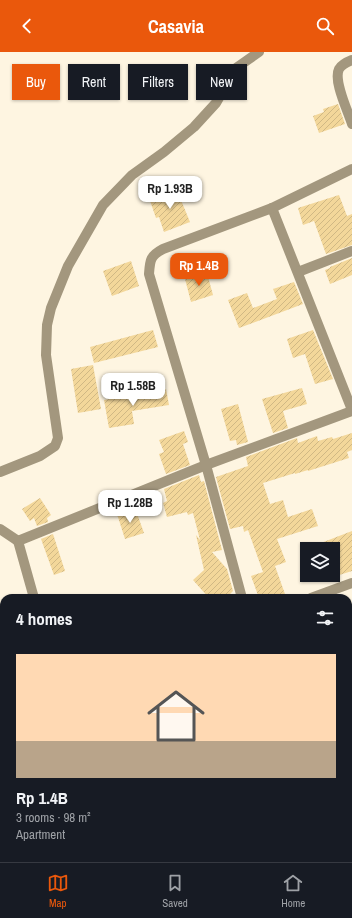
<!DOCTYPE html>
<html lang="en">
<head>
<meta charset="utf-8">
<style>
	body { margin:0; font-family:"Archivo Narrow",sans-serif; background:#20242c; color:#f1f3f6; height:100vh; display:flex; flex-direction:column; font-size:15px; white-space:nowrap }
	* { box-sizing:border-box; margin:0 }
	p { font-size:13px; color:#9ea1a6 }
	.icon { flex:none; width:22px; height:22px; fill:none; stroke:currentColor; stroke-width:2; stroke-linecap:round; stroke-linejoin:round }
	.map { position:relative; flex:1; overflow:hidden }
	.drawer { position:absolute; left:0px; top:542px; width:352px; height:268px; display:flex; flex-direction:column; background:#171b24; border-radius:12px 12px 0 0; box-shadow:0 1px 3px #0004 }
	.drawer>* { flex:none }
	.banner { position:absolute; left:12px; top:12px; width:328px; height:36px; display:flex; gap:8px }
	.controls { position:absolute; left:300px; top:490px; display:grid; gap:8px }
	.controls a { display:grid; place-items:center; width:40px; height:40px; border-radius:0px; background:#171b24; box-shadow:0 1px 3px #0004; font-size:20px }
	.price { position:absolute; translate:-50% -34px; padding:0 9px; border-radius:8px; background:#fff; color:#222; font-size:13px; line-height:26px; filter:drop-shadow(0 1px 2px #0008) }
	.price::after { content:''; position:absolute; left:50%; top:24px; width:12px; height:9px; margin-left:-6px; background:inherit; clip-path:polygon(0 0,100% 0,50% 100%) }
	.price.active { background:#ea580c; color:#fff }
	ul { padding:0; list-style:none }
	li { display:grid; align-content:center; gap:8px; height:212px; padding:0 16px }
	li+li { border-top:1px solid #363941 }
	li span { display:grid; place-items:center; height:124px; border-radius:0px; color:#555 }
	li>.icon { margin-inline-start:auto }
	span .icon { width:72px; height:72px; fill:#fffc; stroke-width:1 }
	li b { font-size:17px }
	h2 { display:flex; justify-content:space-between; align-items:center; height:48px; padding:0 16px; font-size:17px }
	.pill { padding:0 14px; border-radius:0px; background:#171b24; box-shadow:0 1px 3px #0004; font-size:14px; line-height:36px }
	.pill.active { background:#ea580c; color:#fff }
	header { display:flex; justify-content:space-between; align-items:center; height:52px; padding:0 16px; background:#ea580c; color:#fff; font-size:18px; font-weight:700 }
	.dock { display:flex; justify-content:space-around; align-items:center; height:56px; border-top:1px solid #363941; background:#171b24; font-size:11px; color:#9ea1a6 }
	.dock a { display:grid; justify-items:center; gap:2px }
	.dock .active { color:#ea580c }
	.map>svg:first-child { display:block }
</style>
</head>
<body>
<header><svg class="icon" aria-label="back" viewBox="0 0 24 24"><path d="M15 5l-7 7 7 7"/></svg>Casavia<svg class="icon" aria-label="search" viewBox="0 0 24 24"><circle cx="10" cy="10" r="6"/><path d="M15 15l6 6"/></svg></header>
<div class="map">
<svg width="352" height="810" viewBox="0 0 352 810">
	<defs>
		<pattern id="building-hatch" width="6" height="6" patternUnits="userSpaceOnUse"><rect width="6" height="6" fill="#f3d79a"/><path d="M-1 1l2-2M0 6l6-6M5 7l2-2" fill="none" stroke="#d0b884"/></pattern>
	</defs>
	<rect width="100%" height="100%" fill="#fef5e1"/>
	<g fill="url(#building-hatch)">
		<path d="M338,52l7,20 -26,9 -6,-17 11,-4 -1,-3z"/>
		<path d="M176,136l14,34 -26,10 -5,-15 -3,1 -7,-20z"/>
		<path d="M339,143l8,21 5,-2v31l-26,9 -12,-33 -11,4 -5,-17z"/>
		<path d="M352,206v17l-22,9 -5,-14 5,-2v-1z"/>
		<path d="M131,209l8,25 -27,10 -9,-25z"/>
		<path d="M207,221l6,22 -22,7 -6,-23z"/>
		<path d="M294,230l9,22 -64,24 -11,-28 19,-7 6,15 24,-9 -4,-10z"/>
		<path d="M153,278l5,17 -64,16 -4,-16z"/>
		<path d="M313,278l20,49 -18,5 -10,-30 -12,4 -6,-19z"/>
		<path d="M93,313l8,44 -23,4 -7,-44z"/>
		<path d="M302,336l5,16 -24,7 5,17 -15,5 -11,-34z"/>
		<path d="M166,337l3,16 -37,6 2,13 -25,4 -5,-28z"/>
		<path d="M238,352l10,38 -11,3 -1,-5 -6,1 -9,-32z"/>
		<path d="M184,379l4,11 -5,2 7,21 -24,9 -7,-20 5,-2 -5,-12z"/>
		<path d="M352,381v17l-5,2 2,6 -41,13v-1l-13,4v-1l-32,10 7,21 13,-4 5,17 24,-8 6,17 -41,13 9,23 -11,4 10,28 -3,1 1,3h-24l-8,-22 12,-4 -15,-42 -4,2 -1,-6 -13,3 -14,-52 32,-11 -2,-9 51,-19 1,5 19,-7 1,5 14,-4 1,2z"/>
		<path d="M199,423l2,7 3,-1 18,69 -10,2 15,17 6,22 -7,7h-17l-16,-18 11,-10 -8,-35 4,5 -7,-27 -5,2 -1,-3 -20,5 -4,-14 4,-2 -3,-12z"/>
		<path d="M40,446l11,17 -4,3 1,4 -11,4 -3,-8 -4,3 -8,-12z"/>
		<path d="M135,456l9,25 -19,6 -8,-25z"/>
		<path d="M352,479v40l-19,6v-28h-25v-1z"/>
		<path d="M53,482l12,37 -11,4 -13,-36z"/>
	</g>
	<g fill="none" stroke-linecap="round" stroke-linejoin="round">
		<g stroke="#a3977e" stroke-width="10">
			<path d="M352,8c-5,2 -10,4 -13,9 -6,12 9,42 13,55"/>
			<path d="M272,156l80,202"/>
			<path d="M298,220l54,-21"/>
			<path d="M0,420l40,-16 15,-10 3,-8 -12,-83 1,-30 4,-17 17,-42 35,-61 29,-30 32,-23 30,-25 22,-24 20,-35 23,-16"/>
			<path d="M0,477l18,12"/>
			<path d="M34,546l-16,-57 188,-76 146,-54"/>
			<path d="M242,546l-36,-133 -57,-191c1,-14 1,-18 14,-25l109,-41 80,-39"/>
			<path d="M311,546l41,-15"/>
			<path d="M348,716l4,-6"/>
			<path d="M92,806v4"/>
			<path d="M272,810l4,-4"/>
		</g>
	</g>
</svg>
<div class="controls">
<a><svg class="icon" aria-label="layers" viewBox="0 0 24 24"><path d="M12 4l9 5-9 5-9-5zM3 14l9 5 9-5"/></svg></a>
</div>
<b class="price" style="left:170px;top:158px">Rp 1.93B</b>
<b class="price active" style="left:199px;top:235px">Rp 1.4B</b>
<b class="price" style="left:133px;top:355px">Rp 1.58B</b>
<b class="price" style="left:130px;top:472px">Rp 1.28B</b>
<div class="banner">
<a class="pill active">Buy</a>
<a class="pill">Rent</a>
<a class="pill">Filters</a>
<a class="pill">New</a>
</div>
<section class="drawer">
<h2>4 homes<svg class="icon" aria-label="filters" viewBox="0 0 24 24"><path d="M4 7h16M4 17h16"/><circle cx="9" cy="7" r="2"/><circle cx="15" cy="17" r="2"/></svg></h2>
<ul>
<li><span style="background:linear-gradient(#ffd9b3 70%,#b9a48a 0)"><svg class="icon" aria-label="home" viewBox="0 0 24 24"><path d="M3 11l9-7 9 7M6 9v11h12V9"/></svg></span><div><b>Rp 1.4B</b><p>3 rooms · 98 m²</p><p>Apartment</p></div></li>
</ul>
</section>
</div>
<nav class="dock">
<a class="active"><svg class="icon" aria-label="map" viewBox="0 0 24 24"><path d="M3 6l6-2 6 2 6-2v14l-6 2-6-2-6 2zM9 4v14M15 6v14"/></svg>Map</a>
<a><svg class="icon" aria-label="saved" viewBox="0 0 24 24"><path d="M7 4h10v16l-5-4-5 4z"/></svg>Saved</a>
<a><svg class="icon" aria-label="home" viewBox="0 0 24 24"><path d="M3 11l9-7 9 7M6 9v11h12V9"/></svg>Home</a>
</nav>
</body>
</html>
